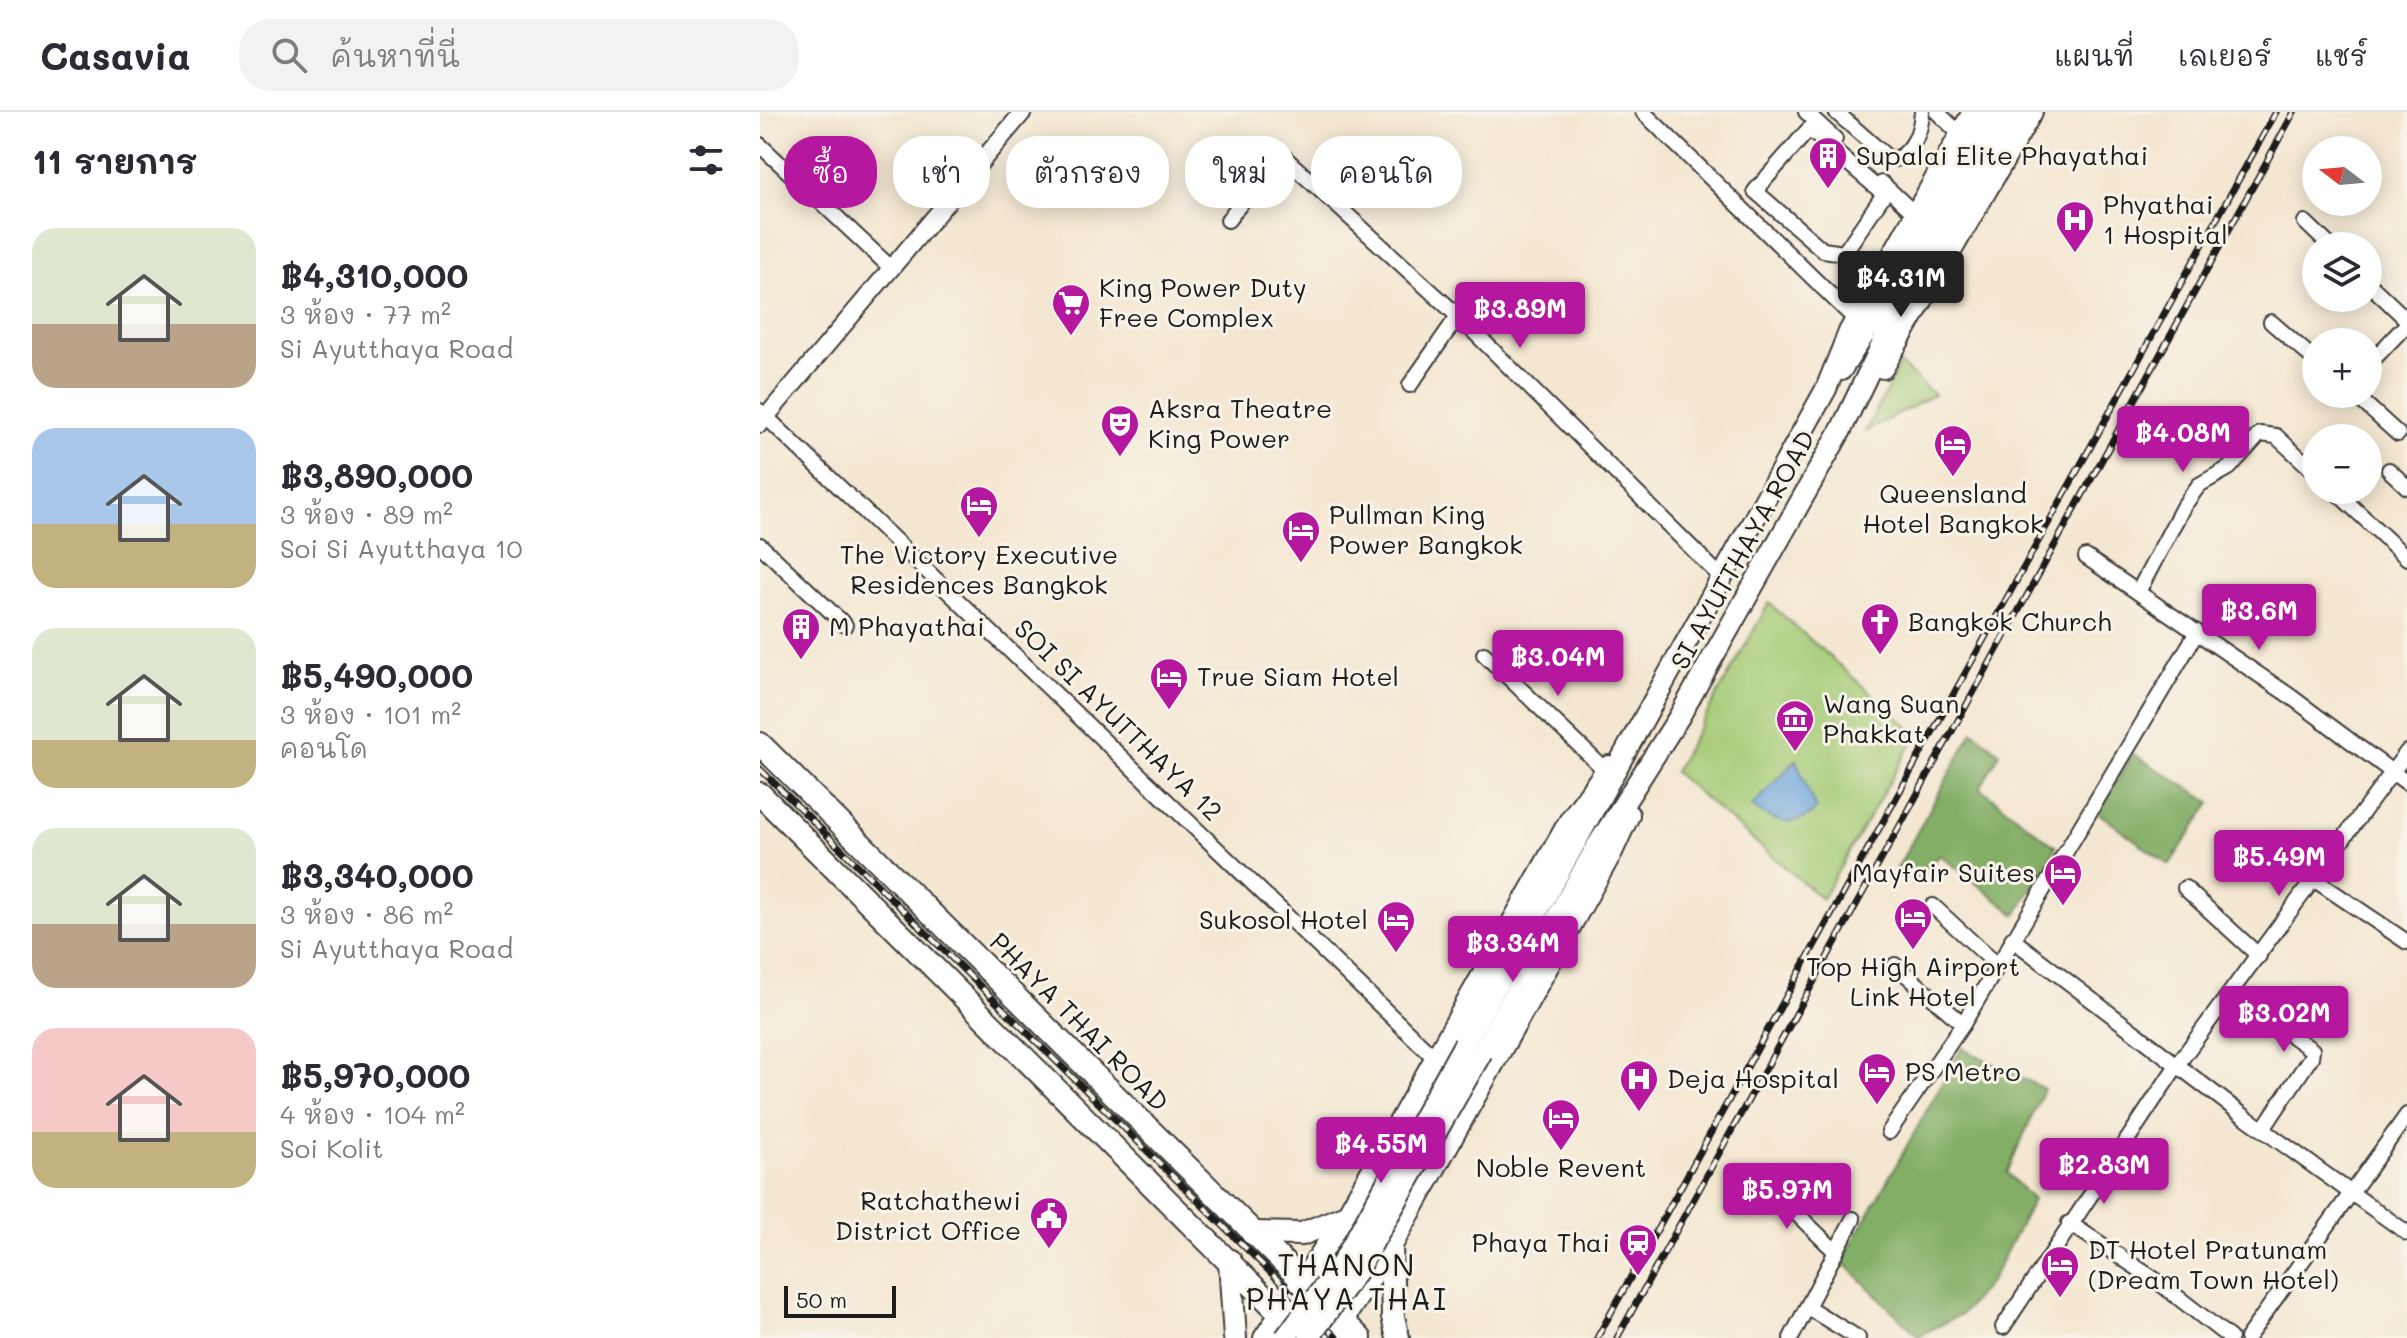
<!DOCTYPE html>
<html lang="th">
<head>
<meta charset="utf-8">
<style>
	body { margin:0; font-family:Mali,"Playpen Sans Thai",sans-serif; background:#f2f2f3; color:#2b2b33; height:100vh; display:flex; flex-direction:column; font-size:30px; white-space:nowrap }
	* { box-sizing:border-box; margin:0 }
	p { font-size:26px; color:#7c7c81 }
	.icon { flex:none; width:44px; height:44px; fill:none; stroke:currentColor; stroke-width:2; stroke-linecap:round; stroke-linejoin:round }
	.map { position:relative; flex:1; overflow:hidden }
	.side { display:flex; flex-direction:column; background:#fff; width:760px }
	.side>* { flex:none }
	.banner { position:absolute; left:24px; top:24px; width:760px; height:72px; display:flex; gap:16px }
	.needle { width:52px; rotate:286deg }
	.controls { position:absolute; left:1542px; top:24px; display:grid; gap:16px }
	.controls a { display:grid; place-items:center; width:80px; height:80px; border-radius:50%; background:#fff; box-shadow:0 4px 20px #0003; font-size:40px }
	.scale { position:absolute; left:24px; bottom:20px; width:112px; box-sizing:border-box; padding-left:8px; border:4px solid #1c1c1c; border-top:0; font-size:22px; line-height:28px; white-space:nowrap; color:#1c1c1c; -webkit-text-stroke:6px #f7f3e8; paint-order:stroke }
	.price { position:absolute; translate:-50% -68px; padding:0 18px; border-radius:8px; background:#b5179e; color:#fff; font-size:26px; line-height:52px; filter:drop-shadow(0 2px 4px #0008) }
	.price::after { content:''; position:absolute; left:50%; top:48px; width:24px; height:18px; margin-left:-12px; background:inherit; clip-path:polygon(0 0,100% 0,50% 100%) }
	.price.active { background:#222; color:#fff }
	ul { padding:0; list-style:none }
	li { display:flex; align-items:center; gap:24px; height:200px; padding:0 32px }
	li span { display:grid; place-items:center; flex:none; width:224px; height:160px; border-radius:24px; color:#555 }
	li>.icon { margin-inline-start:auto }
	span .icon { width:96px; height:96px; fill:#fffc; stroke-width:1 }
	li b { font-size:34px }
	h2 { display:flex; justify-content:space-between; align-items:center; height:96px; padding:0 32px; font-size:34px }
	.tag { padding:0 28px; border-radius:32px; background:#fff; box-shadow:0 4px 20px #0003; font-size:28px; line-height:72px }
	.tag.active { background:#b5179e; color:#fff }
	header { display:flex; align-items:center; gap:48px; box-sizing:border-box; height:112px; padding:0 40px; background:#fff; border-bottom:2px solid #e1e1e2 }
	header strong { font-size:38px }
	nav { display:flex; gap:44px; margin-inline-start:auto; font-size:28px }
	.search { width:560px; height:72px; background:#f2f2f3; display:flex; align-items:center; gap:20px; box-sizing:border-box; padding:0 28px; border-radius:32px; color:#7c7c81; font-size:30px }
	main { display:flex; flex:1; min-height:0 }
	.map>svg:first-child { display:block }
</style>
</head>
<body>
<header>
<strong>Casavia</strong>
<div class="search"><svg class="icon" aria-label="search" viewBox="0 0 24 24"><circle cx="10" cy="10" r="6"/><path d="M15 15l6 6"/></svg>ค้นหาที่นี่</div>
<nav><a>แผนที่</a><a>เลเยอร์</a><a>แชร์</a></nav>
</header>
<main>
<section class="side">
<h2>11 รายการ<svg class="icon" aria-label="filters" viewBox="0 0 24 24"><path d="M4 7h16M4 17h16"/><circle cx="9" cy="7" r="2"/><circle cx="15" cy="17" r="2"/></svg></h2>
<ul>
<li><span style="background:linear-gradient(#dfe7d0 60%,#b9a48a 0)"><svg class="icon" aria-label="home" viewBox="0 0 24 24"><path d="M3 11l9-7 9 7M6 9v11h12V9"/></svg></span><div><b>฿4,310,000</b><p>3 ห้อง · 77 m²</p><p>Si Ayutthaya Road</p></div></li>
<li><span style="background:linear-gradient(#a9c7e8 60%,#c2b280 0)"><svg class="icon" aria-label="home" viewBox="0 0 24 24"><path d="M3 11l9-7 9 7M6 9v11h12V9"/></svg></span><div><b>฿3,890,000</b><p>3 ห้อง · 89 m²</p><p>Soi Si Ayutthaya 10</p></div></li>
<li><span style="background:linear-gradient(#dfe7d0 70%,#c2b280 0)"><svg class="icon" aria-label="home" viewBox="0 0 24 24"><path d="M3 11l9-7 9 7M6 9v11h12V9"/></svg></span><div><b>฿5,490,000</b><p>3 ห้อง · 101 m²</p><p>คอนโด</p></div></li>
<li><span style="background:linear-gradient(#dfe7d0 60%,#b9a48a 0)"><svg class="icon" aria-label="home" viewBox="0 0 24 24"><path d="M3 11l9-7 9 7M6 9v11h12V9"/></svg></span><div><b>฿3,340,000</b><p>3 ห้อง · 86 m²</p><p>Si Ayutthaya Road</p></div></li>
<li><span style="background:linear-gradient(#f6c9c9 65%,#c2b280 0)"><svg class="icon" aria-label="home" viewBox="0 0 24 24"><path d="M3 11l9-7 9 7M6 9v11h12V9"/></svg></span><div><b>฿5,970,000</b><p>4 ห้อง · 104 m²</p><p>Soi Kolit</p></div></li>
</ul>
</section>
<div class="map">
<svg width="1647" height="1226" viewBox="0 0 1647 1226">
	<rect width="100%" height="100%" fill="#f7f3e8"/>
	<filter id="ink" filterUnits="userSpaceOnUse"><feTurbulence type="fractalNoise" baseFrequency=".0125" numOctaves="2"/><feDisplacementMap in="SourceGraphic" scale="16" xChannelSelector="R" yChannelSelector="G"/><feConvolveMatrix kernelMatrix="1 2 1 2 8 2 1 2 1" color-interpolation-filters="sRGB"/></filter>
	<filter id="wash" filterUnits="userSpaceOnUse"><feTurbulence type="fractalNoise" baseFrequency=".006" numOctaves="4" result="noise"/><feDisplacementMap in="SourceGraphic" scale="32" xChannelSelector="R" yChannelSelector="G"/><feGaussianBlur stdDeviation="1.8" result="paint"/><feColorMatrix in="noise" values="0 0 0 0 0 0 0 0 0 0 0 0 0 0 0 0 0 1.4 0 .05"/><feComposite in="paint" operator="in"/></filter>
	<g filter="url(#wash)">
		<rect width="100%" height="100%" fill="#f4e7d1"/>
		<g fill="#a4ca74" stroke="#607348" stroke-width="2">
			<path d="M1140,252l34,31 -69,37z"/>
			<path d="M1009,491l148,131 -95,165 -148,-127z"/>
		</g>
		<g fill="#83ae66" stroke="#506541" stroke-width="2">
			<path d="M1213,619l27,22 -20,35 76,59 -40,68 -76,-60 -22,24 -24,-5z"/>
			<path d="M1373,642l78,48 -42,63 -72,-53z"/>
			<path d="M1202,936l82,41 -37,84 26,27 -41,79 -30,35 -44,22 -76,-75z"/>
		</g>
		<path fill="#6ca4da" stroke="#44607b" stroke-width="2" d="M1036,648l20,50c-22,19 -42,14 -64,-4z"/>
	</g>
	<g filter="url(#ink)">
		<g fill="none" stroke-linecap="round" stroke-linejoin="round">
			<defs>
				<g id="minor">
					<path d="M883,0l213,208"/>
					<path d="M1046,0l29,27"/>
					<path d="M1076,0l52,46 8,1c18,-8 25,-29 26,-47"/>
					<path d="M1177,0l23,22"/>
					<path d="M0,33l131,123"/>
					<path d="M1122,71l33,31"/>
					<path d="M468,108l45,-59 12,-3 173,158 263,261"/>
					<path d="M1545,110l25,24"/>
					<path d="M1084,141l40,-59 -75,-65 -54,62 68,59 21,3 36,23"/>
					<path d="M1608,171l39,37"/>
					<path d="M1511,210l45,39"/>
					<path d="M1608,253l39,-41"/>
					<path d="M650,273l48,-69"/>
					<path d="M1594,282l44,40"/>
					<path d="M0,299l676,648"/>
					<path d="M1629,358l18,17"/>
					<path d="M1574,378l73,68"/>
					<path d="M0,433l85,80"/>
					<path d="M1326,445l204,139 117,87"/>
					<path d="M1378,480l45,-85 16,-22 30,-17 31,-34 16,2 40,37"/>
					<path d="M724,542l121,116"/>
					<path d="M1555,768l92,62"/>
					<path d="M1425,776l74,68"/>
					<path d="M1173,794l63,58"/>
					<path d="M1252,827l232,177 163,117"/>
					<path d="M1135,853l68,59"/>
					<path d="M1472,881l80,57 -1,7 -48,72"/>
					<path d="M1129,1020l74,-108 234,-392"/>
					<path d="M1004,1070l72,70"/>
					<path d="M1309,1111l88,58 73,57"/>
					<path d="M1047,1195l51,31"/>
					<path d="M1243,1215l174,-262 230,-313"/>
					<path d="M1031,1226l62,-119"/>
					<path d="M1487,1226l160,-223"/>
				</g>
				<path id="tertiary" d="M0,312l263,-312"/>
				<g id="secondary">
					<path d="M1123,256l149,-256"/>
					<path d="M1081,258l48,-74 104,-184"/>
					<path d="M704,932l362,-655 23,-57 124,-220"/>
					<path d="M722,940l115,-206 82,-129 162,-287 46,-96 125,-222"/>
					<path d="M504,1226l82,-122 224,-396 39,-54"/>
					<path d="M571,1226l60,-91 221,-395 17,-37"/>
				</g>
				<g id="primary">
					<path d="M0,632l600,594"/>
					<path d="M0,682l545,544"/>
					<path d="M492,1121l50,1 44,-18"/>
					<path d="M631,1135l2,70 5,21"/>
					<path d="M470,1149l5,77"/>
				</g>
			</defs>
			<use href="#minor" stroke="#3c3a37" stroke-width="18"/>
			<use href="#tertiary" stroke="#3c3a37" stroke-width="20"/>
			<use href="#secondary" stroke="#3c3a37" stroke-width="24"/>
			<use href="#primary" stroke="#3c3a37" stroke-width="26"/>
			<use href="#minor" stroke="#fff" stroke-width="14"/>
			<use href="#tertiary" stroke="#fff" stroke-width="16"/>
			<use href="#secondary" stroke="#fff" stroke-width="20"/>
			<use href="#primary" stroke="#fff" stroke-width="22"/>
			<defs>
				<g id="rail">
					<path d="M0,657l577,569"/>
					<path d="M837,1226l679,-1226"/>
					<path d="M857,1226l677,-1226"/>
				</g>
			</defs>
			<use href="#rail" stroke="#1c1c1c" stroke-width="7"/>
			<use href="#rail" stroke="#f7f3e8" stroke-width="4" stroke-dasharray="12" stroke-linecap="butt"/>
			<defs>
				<g id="secondary-bridge">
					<path d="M525,1226l57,-75 122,-219"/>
					<path d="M549,1226l47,-66 126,-220"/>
				</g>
			</defs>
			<use href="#secondary-bridge" stroke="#3c3a37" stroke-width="24" stroke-linecap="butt"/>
			<use href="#secondary-bridge" stroke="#fff" stroke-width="20"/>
		</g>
	</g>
	<defs>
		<symbol id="building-pin" viewBox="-11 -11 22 30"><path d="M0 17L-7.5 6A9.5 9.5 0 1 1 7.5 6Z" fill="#b5179e" stroke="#f7f3e8"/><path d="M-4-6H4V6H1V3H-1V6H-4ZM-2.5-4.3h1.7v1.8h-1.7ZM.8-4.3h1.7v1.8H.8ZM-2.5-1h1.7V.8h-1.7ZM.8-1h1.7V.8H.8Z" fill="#fff"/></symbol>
		<symbol id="hospital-pin" viewBox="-11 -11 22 30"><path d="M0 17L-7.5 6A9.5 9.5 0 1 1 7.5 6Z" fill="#b5179e" stroke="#f7f3e8"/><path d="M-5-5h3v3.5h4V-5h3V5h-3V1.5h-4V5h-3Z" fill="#fff"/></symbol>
		<symbol id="supermarket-pin" viewBox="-11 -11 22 30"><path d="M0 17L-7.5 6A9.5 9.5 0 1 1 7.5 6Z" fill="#b5179e" stroke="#f7f3e8"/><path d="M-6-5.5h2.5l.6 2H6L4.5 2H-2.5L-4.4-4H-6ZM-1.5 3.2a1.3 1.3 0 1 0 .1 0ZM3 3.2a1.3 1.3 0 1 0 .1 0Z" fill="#fff"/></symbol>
		<symbol id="theatre-pin" viewBox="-11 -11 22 30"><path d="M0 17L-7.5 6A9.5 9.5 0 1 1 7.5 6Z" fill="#b5179e" stroke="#f7f3e8"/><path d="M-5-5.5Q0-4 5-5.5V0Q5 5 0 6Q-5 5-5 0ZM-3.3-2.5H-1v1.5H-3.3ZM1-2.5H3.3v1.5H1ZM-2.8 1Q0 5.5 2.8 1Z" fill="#fff"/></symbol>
		<symbol id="hotel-pin" viewBox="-11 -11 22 30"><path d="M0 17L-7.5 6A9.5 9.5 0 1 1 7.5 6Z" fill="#b5179e" stroke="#f7f3e8"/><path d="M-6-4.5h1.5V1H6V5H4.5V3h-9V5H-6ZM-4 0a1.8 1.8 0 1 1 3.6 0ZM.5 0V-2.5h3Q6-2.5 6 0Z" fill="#fff"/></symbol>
		<symbol id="church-pin" viewBox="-11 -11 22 30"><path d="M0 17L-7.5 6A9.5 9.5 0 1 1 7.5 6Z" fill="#b5179e" stroke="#f7f3e8"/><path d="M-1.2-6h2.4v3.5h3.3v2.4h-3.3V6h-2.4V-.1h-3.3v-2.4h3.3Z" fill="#fff"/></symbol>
		<symbol id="museum-pin" viewBox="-11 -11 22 30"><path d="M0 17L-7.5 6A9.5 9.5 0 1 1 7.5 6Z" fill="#b5179e" stroke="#f7f3e8"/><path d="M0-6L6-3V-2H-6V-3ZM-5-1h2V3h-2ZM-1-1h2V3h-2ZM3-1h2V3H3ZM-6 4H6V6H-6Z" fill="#fff"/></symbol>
		<symbol id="civic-pin" viewBox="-11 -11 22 30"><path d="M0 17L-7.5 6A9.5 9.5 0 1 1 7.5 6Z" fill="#b5179e" stroke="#f7f3e8"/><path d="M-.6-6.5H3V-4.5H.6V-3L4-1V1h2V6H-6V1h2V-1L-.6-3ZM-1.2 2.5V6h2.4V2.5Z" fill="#fff"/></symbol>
		<symbol id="station-pin" viewBox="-11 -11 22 30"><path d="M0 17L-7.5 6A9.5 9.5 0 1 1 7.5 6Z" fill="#b5179e" stroke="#f7f3e8"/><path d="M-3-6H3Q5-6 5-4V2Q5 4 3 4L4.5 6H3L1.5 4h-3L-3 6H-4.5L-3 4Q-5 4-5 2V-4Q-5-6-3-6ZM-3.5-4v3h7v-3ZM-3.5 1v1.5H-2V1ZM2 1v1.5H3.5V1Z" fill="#fff"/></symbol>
	</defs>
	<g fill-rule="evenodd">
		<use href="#building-pin" x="1046" y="22" width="44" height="60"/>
		<use href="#hospital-pin" x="1293" y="86" width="44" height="60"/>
		<use href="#supermarket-pin" x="289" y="169" width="44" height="60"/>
		<use href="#theatre-pin" x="338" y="290" width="44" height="60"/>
		<use href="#hotel-pin" x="1171" y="310" width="44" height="60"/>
		<use href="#hotel-pin" x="197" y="371" width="44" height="60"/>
		<use href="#hotel-pin" x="519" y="396" width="44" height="60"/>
		<use href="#church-pin" x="1098" y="488" width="44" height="60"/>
		<use href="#building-pin" x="19" y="493" width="44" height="60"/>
		<use href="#hotel-pin" x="387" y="543" width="44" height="60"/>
		<use href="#museum-pin" x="1013" y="585" width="44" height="60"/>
		<use href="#hotel-pin" x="1281" y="739" width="44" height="60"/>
		<use href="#hotel-pin" x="1131" y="783" width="44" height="60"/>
		<use href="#hotel-pin" x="614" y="786" width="44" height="60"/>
		<use href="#hotel-pin" x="1095" y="938" width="44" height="60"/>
		<use href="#hospital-pin" x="857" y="945" width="44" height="60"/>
		<use href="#hotel-pin" x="779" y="984" width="44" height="60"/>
		<use href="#civic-pin" x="267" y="1082" width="44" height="60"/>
		<use href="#station-pin" x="856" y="1109" width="44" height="60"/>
		<use href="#hotel-pin" x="1278" y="1131" width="44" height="60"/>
	</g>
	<g text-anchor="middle" stroke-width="6" stroke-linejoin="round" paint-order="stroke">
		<g font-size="26" fill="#1c1c1c" stroke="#f7f3e8" text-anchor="start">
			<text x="1096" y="53">Supalai Elite Phayathai</text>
			<text x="1343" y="102">Phyathai<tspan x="1343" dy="30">1 Hospital</tspan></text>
			<text x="339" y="185">King Power Duty<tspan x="339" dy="30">Free Complex</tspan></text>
			<text x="388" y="306">Aksra Theatre<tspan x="388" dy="30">King Power</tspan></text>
			<text x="1193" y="391" text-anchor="middle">Queensland<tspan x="1193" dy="30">Hotel Bangkok</tspan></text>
			<text x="569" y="412">Pullman King<tspan x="569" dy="30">Power Bangkok</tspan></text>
			<text x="219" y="452" text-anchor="middle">The Victory Executive<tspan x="219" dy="30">Residences Bangkok</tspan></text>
			<text x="1148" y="519">Bangkok Church</text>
			<text x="69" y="524">M Phayathai</text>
			<text x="437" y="574">True Siam Hotel</text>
			<text x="1063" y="601">Wang Suan<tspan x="1063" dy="30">Phakkat</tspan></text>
			<text x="1275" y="770" text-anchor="end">Mayfair Suites</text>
			<text x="608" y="817" text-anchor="end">Sukosol Hotel</text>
			<text x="1153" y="864" text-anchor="middle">Top High Airport<tspan x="1153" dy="30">Link Hotel</tspan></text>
			<text x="1145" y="969">PS Metro</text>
			<text x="907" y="976">Deja Hospital</text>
			<text x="801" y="1065" text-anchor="middle">Noble Revent</text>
			<text x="261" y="1098" text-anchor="end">Ratchathewi<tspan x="261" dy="30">District Office</tspan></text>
			<text x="850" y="1140" text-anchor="end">Phaya Thai</text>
			<text x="1328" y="1147">DT Hotel Pratunam<tspan x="1328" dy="30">(Dream Town Hotel)</tspan></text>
		</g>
		<g font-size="26" fill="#1c1c1c" stroke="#f7f3e8">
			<text transform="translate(983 438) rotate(-61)" y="9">SI AYUTTHAYA ROAD</text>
			<text transform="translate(358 608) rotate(44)" y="9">SOI SI AYUTTHAYA 12</text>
			<text transform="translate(319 910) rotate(45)" y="9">PHAYA THAI ROAD</text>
		</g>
		<g font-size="30" letter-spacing="2" fill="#1c1c1c" stroke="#f7f3e8">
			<text x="587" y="1164">THANON<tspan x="587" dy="34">PHAYA THAI</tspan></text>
		</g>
	</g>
</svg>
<div class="controls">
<a><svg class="needle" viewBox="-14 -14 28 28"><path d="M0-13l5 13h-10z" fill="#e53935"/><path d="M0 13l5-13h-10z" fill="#7c7c81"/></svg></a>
<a><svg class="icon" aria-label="layers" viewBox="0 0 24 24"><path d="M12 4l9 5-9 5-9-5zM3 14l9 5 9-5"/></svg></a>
<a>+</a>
<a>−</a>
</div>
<div class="scale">50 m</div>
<b class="price active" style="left:1141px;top:207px">฿4.31M</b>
<b class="price" style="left:760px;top:238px">฿3.89M</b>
<b class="price" style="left:1423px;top:362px">฿4.08M</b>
<b class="price" style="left:1499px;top:540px">฿3.6M</b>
<b class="price" style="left:798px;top:586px">฿3.04M</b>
<b class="price" style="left:1519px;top:786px">฿5.49M</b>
<b class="price" style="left:753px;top:872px">฿3.34M</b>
<b class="price" style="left:1524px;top:942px">฿3.02M</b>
<b class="price" style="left:621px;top:1073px">฿4.55M</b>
<b class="price" style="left:1344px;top:1094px">฿2.83M</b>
<b class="price" style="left:1027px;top:1119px">฿5.97M</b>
<div class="banner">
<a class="tag active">ซื้อ</a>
<a class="tag">เช่า</a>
<a class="tag">ตัวกรอง</a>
<a class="tag">ใหม่</a>
<a class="tag">คอนโด</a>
</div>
</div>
</main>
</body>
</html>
